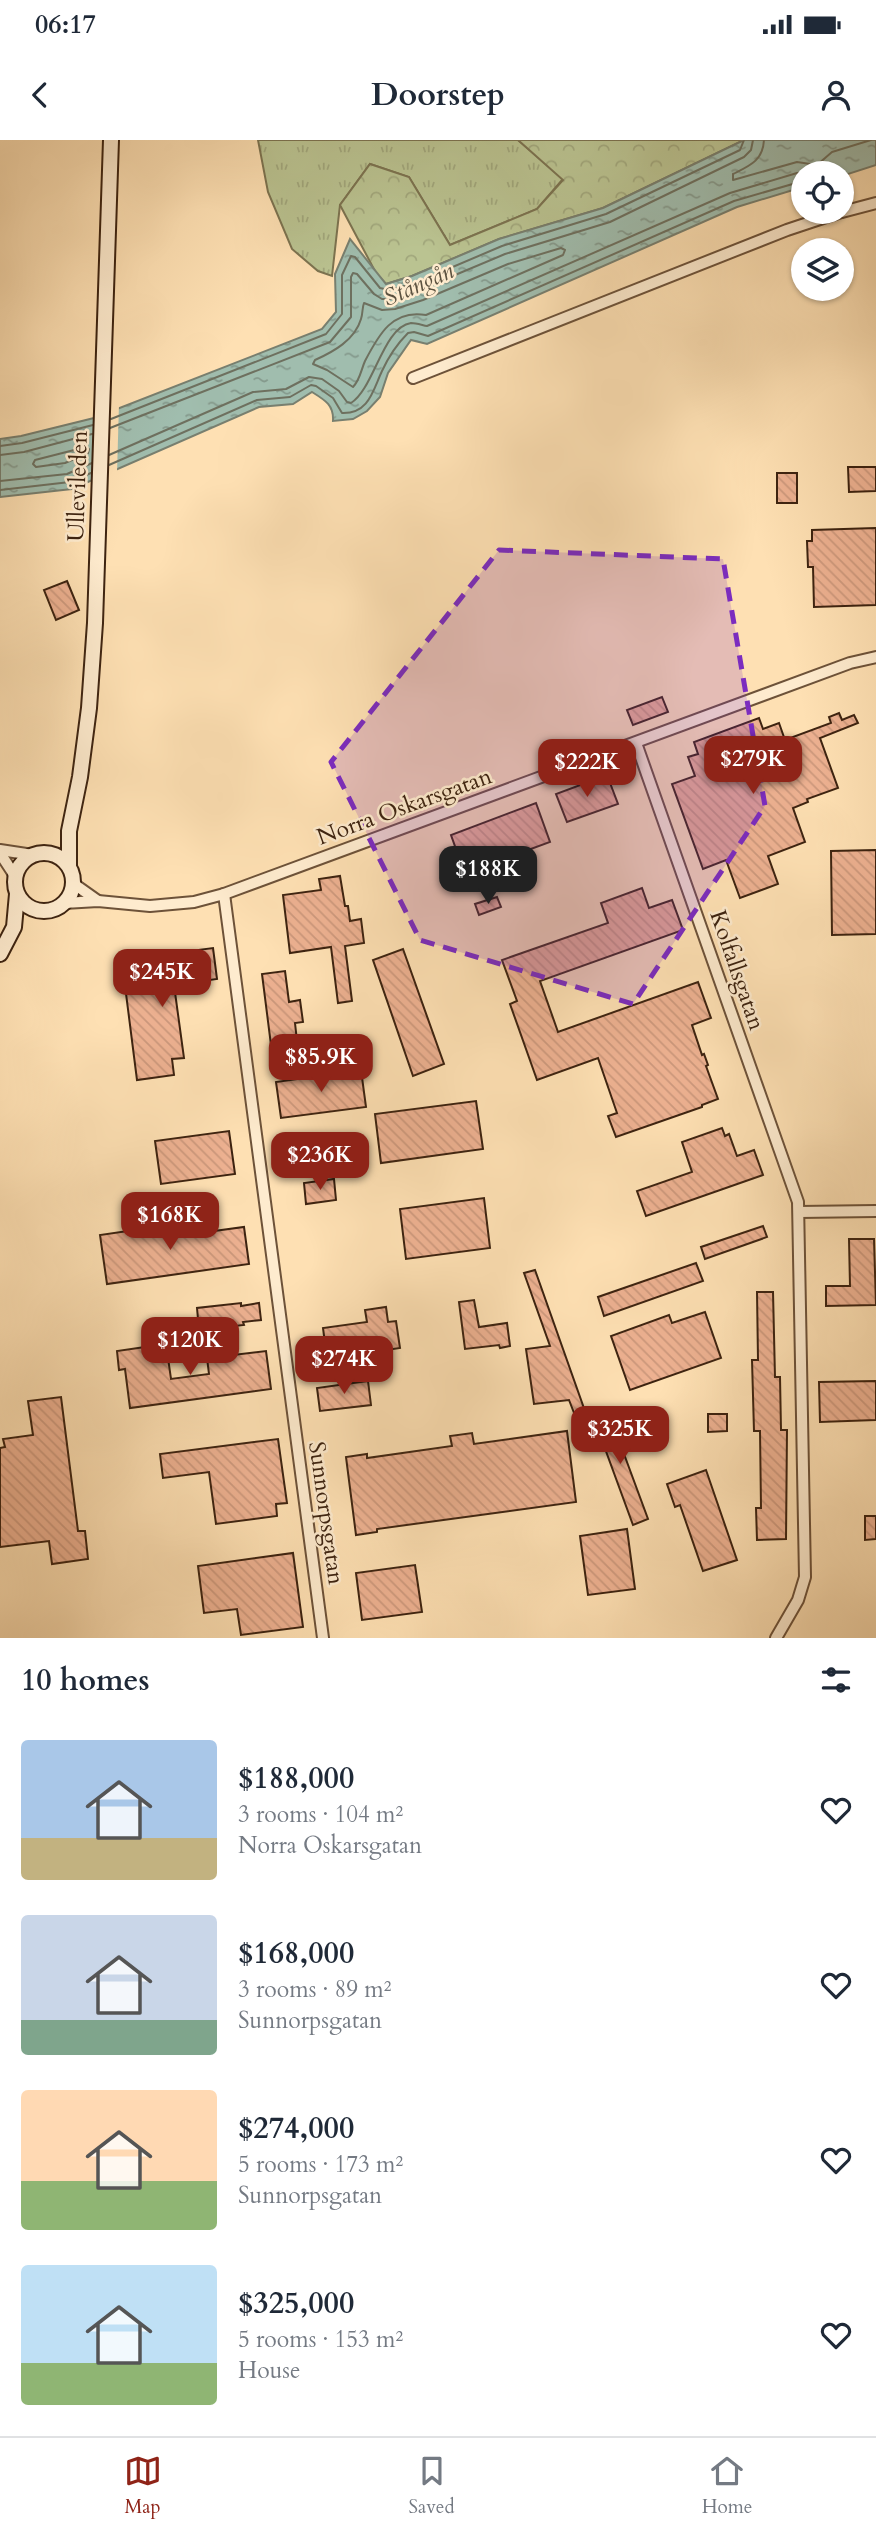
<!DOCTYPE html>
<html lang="en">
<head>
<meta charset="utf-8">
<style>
	body { margin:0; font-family:Cardo,serif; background:#f6f6f7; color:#1f2937; height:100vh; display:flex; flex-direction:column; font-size:26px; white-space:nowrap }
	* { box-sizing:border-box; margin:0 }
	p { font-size:23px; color:#747a83 }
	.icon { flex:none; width:38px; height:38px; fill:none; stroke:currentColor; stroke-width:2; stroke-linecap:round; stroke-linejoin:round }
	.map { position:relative; height:1498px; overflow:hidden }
	.details { display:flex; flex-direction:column; background:#fff; flex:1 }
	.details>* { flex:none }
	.fabs { position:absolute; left:791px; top:21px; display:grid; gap:14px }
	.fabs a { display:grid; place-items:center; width:63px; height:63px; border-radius:50%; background:#fff; box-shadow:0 2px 5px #0004; font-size:35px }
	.price { position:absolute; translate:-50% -60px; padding:0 16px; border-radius:14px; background:#8f2418; color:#fff; font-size:23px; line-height:46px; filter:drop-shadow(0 2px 4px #0008) }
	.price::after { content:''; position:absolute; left:50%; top:42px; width:21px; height:16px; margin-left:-10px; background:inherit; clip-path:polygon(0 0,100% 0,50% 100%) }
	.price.selected { background:#222; color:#fff }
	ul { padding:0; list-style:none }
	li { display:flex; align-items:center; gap:21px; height:175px; padding:0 21px }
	li span { display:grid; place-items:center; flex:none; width:196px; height:140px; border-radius:7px; color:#555 }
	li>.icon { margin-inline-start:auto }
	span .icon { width:84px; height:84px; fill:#fffc; stroke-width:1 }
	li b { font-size:30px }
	h2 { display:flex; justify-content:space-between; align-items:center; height:84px; padding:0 21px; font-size:30px }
	.status { display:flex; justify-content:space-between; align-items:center; height:49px; padding:0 35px; background:#fff; direction:ltr }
	.status svg { height:19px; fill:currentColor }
	header { display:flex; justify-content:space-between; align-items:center; height:91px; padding:0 21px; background:#fff; font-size:32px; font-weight:800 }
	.tab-bar { display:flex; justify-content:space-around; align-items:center; height:98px; border-top:2px solid #e0e1e3; background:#fff; font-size:19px; color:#747a83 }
	.tab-bar a { display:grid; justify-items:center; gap:4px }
	.tab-bar .selected { color:#8f2418 }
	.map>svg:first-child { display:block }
</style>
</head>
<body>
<div class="status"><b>06:17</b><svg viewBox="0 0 49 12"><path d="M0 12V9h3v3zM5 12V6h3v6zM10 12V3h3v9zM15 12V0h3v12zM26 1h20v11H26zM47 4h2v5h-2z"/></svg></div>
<header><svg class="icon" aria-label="back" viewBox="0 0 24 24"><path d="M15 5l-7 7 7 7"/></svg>Doorstep<svg class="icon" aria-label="person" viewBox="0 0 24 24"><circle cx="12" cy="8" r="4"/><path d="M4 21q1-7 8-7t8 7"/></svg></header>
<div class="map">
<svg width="876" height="1498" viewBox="0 0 876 1498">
	<defs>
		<pattern id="grass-tufts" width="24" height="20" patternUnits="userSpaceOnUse" patternTransform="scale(1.75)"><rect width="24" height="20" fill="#bac391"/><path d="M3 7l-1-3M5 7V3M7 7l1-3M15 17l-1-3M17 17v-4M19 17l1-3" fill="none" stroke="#a1a77c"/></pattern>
		<pattern id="forest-crowns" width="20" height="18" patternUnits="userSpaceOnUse" patternTransform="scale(1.75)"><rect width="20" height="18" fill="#bac391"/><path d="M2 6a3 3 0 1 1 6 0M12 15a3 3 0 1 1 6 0" fill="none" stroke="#a1a77c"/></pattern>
		<pattern id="water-ripples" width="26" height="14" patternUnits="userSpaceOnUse" patternTransform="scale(1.75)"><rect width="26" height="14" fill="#a0bdae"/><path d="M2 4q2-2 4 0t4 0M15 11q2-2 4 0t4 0" fill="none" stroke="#84998c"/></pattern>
		<pattern id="building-back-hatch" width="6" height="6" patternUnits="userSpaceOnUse" patternTransform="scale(1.75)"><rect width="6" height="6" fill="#edb191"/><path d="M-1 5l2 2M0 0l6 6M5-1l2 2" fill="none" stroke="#cc987c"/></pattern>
	</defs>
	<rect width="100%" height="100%" fill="#fee0b3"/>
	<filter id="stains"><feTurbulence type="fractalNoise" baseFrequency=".00286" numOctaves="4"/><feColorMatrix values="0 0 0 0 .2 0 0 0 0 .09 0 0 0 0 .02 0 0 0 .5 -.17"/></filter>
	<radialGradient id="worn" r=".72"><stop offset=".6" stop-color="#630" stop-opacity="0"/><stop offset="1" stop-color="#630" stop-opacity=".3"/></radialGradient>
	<path fill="url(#grass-tufts)" stroke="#7c7350" stroke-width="2" d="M258,0h260l45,39 -26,30 -87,36 -41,-68 -39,-13 -30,41 -8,71 -14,-5 -26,-22 -24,-57z"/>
	<path fill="url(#forest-crowns)" stroke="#7c7350" stroke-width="2" d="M518,0h226l-141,68 -104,31 -87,37 -26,8 -10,-11 -36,-68 30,-41 39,13 41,68 87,-36 26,-29z"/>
	<path fill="url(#water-ripples)" stroke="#787f6f" stroke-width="2" d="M744,0h132v25l-34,11v-3h-39v14l-66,20 -310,137 -16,-4 -23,33 -8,24 -13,14 -14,8 -20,2c1,-16 -8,-21 -21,-29l-19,12 -34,3 -187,82 -72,8v-58l21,-3 73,-18 228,-89 14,-17 -1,-38 15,-35 36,45 26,-8 87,-37 104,-31z"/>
	<path fill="#fee0b3" d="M119,264l-2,69 -25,11 2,-70z"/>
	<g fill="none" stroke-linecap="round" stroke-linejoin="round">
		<g stroke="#6e705f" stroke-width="2">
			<path d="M764,0c-1,21 -15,26 -31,34v6l64,-18 20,3 15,-13 39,-12"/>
			<path d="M561,108l4,2 -2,5 -137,60c-33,-6 -47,19 -61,46 -4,9 -5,19 -12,26l-26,-17 -14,-6 2,-4c18,-8 40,-20 46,-41 2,-6 1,-11 3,-16l18,7 13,-1 28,-9 85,-36z"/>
			<path d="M111,279l215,-85 16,-20v-39l9,-19 4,1 25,31 9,2 26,-7 87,-37 104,-32 134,-64 4,-10"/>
			<path d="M110,288l220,-86 21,-25v-40l2,-4 4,1 17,20 8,5h9l26,-8 88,-37 105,-32 134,-65 7,-7 2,-10"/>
			<path d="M0,306l22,-3 71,-18"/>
			<path d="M86,307l3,2 -1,4 -23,10 -29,4 -3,-3 2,-4z"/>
			<path d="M0,315l24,-3 68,-18"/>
			<path d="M109,315l144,-63 33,-3 23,-12 13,2 17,12 8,11 4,1c23,-14 32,-76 60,-80 5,0 11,2 16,3l303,-133 67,-20h10"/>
			<path d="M109,325l148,-65 33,-3 21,-12 5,1 17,12 9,15c27,1 31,-23 40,-42 6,-13 16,-28 26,-38l6,-1 14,4 306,-135 69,-20"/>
			<path d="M0,341l67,-7 25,-11"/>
			<path d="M0,350l70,-8 21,-9"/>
		</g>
	</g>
	<g fill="url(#building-back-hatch)" stroke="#3d2310" stroke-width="2">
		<path d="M848,327h28v24l-27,1z"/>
		<rect x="777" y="333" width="20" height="30"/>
		<path d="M876,388v77l-62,2 -1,-40h-5l-1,-26h5v-11z"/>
		<path d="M67,441l12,29 -23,10 -12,-30z"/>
		<path d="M662,557l6,15 -35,13 -6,-15z"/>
		<path d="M839,573l3,7 12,-5 4,8 -38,15 18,50 -31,11 1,3 -15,6 12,34 -37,14 10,28 -38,14 -14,-38 -23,9 -31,-85 23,-8 -7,-19 10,-3 -4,-12 65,-24 4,11 16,-6 6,17 46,-17 -2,-6z"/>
		<path d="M607,635l11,29 -51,18 -11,-28z"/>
		<path d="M536,663l14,39 -52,19 2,4 -34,12 -15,-42z"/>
		<path d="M876,710v84l-44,1 -1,-84z"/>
		<path d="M340,736l5,30h3l2,15 11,-2 3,24 -19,3 7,55 -14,2 -7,-56 -41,6 -7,-58 38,-5 -2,-11z"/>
		<path d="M642,748l7,20 23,-8 11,30 -143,51 18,51 140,-50 13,36 -19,7 10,30 2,-1 4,11 -2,1 12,33 -16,6v2l-86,30 -8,-21 9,-3 -19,-55 -61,22 -27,-76 7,-3 -15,-41 106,-37 -7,-20z"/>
		<path d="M497,757l4,10 -22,8 -4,-11z"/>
		<path d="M213,808l4,31 -43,6 10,73 -12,1 2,16 -37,5 -14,-110 46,-6 -2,-10z"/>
		<path d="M403,809l41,115 -31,12 -40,-116z"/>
		<path d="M285,831l4,31 11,-2 3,22 -8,1 2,18 -26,4 -9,-71z"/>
		<path d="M361,930l5,37 -85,11 -5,-36z"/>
		<path d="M476,961l7,48 -102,14 -6,-49z"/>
		<path d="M722,988l3,8 4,-2 8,22 17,-6 9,25 -117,41 -9,-25 55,-19 -10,-30z"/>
		<path d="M229,991l6,43 -74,10 -6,-43z"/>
		<path d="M334,1039l2,21 -30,4 -2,-21z"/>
		<path d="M484,1058l6,50 -84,11 -6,-50z"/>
		<path d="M183,1083l2,12 59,-8 5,37 -142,20 -7,-49z"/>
		<path d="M763,1086l4,11 -62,22 -4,-12z"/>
		<path d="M849,1099h25l2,66 -50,1v-20h24z"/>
		<path d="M696,1123l7,18 -99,35 -6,-19z"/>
		<path d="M535,1130l51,144 -10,4 -7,-18 -35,4 -8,-55 24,-3 -26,-73z"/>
		<path d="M757,1152h16l2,85h5l1,53h6l-1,109 -29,1 -1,-32h5l-1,-77h-6l-2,-71h6z"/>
		<path d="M474,1160l5,27 28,-4 3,23 -10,2 -1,-3 -34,4 -6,-47z"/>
		<path d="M241,1163v3l18,-3 2,17 -18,2 1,3 -45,5 -2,-22z"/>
		<path d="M386,1167l2,15 8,-1 4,27 -73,11 -4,-31 44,-6 -2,-12z"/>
		<path d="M705,1172l16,46 -91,32 -19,-54 58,-21 3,8z"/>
		<path d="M166,1204l5,35 38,-5 -2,-16 59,-7 5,38 -141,19 -5,-39 -6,1 -2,-19z"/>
		<path d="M368,1241l3,24 -51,6 -3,-23z"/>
		<path d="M876,1241v39l-56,2 -1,-40z"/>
		<path d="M61,1257l17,134h7l3,28 -36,5 -3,-23 -49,6v-99l5,-1 -2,-8 30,-4 -5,-34z"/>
		<path d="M607,1268l41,111 -15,6 -41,-112z"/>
		<path d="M708,1274h19v17l-19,1z"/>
		<path d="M567,1291l9,71 -199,27v3l-21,3 -10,-78 21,-3v4l85,-12 -2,-10 22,-3 2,11z"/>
		<path d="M278,1299l9,64 -11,1 1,12 -61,8 -7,-52 -46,6 -3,-24z"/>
		<path d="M706,1330l31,90 -34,11 -23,-66 -5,2 -8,-23z"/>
		<path d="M865,1376h11v23l-11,1z"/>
		<path d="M627,1389l8,60 -47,6 -8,-59z"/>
		<path d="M293,1413l10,74 -62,8 -4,-26 -33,4 -6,-47z"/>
		<path d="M415,1425l7,47 -60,8 -6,-47z"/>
	</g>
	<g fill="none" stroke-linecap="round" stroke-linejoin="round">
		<defs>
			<g id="street">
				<path d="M842,72l34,-9"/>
				<path d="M413,238l374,-148 54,-18"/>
				<path d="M636,603l162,459 7,375 -7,23 -22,38"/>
				<path d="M0,710l33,5"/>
				<path d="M0,713l15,23"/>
				<path d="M74,744l24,17"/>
				<path d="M224,754l99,744"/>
				<path d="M64,763l34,-2 52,5 44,-4 30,-8 626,-231 26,-6"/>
				<path d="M799,1072l77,-1"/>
			</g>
			<g id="secondary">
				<circle cx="44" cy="742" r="29"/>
				<path d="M69,726v-35l11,-54 9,-69 6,-85 16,-483"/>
				<path d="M0,814l14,-27 3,-33"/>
			</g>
		</defs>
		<use href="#street" stroke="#6d5239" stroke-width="14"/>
		<use href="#secondary" stroke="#3d2310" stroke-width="18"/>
		<use href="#street" stroke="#feebce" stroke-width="10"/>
		<use href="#secondary" stroke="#feebce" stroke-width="14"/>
	</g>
	<path fill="#7b2cbf" fill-opacity="0.2" stroke="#7b2cbf" stroke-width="5" stroke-dasharray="14 9" stroke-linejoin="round" d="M499,410l224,9 42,247 -132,198 -213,-64 -89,-178z"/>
	<g text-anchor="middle" stroke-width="5" stroke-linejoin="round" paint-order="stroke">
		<g font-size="23" fill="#3d2310" stroke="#feebce">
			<text transform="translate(77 346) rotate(-88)" y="8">Ullevileden</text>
			<text transform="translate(404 666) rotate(-20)" y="8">Norra Oskarsgatan</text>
			<text transform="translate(738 830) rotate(71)" y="8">Kolfallsgatan</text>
			<text transform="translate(327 1373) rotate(82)" y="8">Sunnorpsgatan</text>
		</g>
		<g font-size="24" font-style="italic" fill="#5b513f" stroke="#feebce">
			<text transform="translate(418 144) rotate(-24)" y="8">Stångån</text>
		</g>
	</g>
	<rect width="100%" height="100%" filter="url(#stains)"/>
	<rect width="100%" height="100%" fill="url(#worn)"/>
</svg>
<div class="fabs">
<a><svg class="icon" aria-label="locate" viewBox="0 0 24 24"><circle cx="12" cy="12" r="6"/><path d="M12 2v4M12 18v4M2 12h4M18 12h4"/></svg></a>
<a><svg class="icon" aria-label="layers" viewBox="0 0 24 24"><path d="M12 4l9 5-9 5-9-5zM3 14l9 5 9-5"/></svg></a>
</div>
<b class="price" style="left:753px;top:656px">$279K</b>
<b class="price" style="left:587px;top:659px">$222K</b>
<b class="price selected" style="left:488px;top:766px">$188K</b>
<b class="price" style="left:162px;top:869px">$245K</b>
<b class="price" style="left:321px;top:954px">$85.9K</b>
<b class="price" style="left:320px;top:1052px">$236K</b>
<b class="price" style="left:170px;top:1112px">$168K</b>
<b class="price" style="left:190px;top:1237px">$120K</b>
<b class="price" style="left:344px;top:1256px">$274K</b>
<b class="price" style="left:620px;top:1326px">$325K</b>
</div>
<section class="details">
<h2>10 homes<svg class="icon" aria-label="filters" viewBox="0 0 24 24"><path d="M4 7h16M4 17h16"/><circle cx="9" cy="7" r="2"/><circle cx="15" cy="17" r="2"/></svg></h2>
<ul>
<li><span style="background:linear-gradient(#a9c7e8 70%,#c2b280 0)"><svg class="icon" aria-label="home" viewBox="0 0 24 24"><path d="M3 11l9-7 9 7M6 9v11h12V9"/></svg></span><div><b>$188,000</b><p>3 rooms · 104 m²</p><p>Norra Oskarsgatan</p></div><svg class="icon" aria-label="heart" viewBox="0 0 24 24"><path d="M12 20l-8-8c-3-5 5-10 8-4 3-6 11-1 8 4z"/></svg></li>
<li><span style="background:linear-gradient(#c9d6e8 75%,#7fa58c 0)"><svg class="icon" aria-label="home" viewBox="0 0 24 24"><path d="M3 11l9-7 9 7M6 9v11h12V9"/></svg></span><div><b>$168,000</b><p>3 rooms · 89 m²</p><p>Sunnorpsgatan</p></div><svg class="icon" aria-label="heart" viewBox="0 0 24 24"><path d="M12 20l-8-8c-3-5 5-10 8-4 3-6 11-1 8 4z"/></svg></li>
<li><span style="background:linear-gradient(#ffd9b3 65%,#8fb573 0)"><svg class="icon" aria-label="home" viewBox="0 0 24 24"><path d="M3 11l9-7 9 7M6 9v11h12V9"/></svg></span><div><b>$274,000</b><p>5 rooms · 173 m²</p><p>Sunnorpsgatan</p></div><svg class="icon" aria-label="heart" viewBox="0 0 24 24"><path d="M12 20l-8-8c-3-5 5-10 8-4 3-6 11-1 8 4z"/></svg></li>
<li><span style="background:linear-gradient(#bfe0f5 70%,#8fb573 0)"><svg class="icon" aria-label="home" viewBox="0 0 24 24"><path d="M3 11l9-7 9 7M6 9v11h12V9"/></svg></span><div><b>$325,000</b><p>5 rooms · 153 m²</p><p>House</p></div><svg class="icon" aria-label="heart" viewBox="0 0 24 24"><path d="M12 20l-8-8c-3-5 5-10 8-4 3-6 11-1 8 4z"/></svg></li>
</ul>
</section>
<nav class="tab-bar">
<a class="selected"><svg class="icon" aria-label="map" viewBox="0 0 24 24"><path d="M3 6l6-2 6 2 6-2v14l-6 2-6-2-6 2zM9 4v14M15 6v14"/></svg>Map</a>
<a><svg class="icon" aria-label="saved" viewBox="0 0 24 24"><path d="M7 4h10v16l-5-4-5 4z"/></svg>Saved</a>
<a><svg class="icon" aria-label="home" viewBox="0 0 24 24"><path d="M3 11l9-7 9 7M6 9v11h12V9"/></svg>Home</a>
</nav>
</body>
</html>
